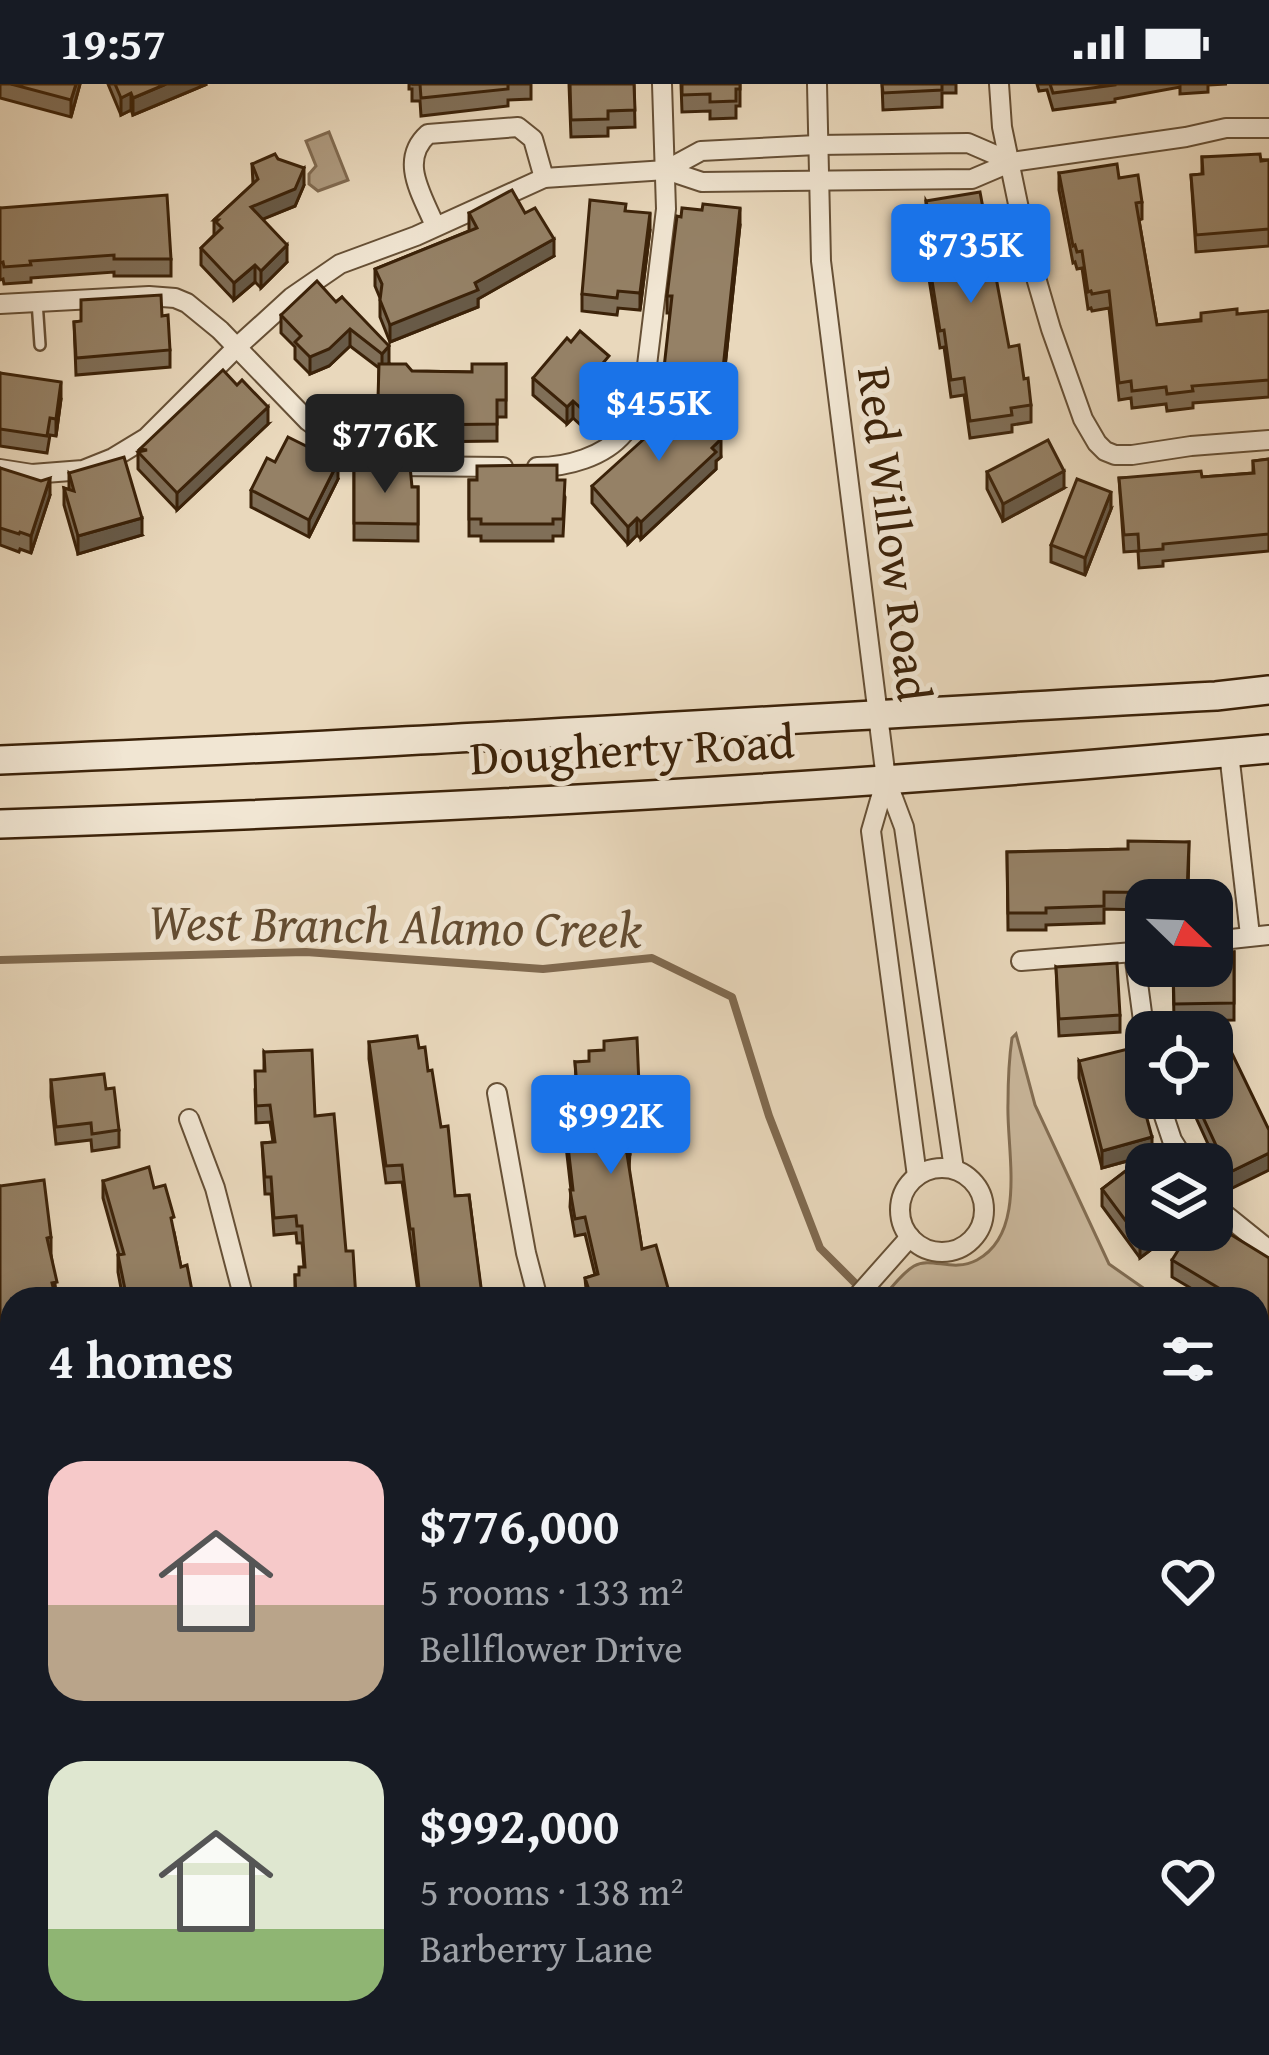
<!DOCTYPE html>
<html lang="en">
<head>
<meta charset="utf-8">
<style>
	body { margin:0; font-family:"Gentium Book Plus",serif; background:#242831; color:#f1f3f6; height:100vh; display:flex; flex-direction:column; font-size:45px; white-space:nowrap }
	* { box-sizing:border-box; margin:0 }
	p { font-size:39px; color:#9ea1a6 }
	.icon { flex:none; width:66px; height:66px; fill:none; stroke:currentColor; stroke-width:2; stroke-linecap:round; stroke-linejoin:round }
	.map { position:relative; flex:1; overflow:hidden }
	.side { position:absolute; left:0px; top:1203px; width:1269px; height:768px; display:flex; flex-direction:column; background:#171b24; border-radius:36px 36px 0 0; box-shadow:0 6px 30px #0003 }
	.side>* { flex:none }
	.needle { width:78px; rotate:113deg }
	.buttons { position:absolute; left:1125px; top:795px; display:grid; gap:24px }
	.buttons a { display:grid; place-items:center; width:108px; height:108px; border-radius:24px; background:#171b24; box-shadow:0 6px 30px #0003; font-size:60px }
	.price { position:absolute; translate:-50% -102px; padding:0 27px; border-radius:12px; background:#1a73e8; color:#fff; font-size:39px; line-height:78px; filter:drop-shadow(0 3px 6px #0008) }
	.price::after { content:''; position:absolute; left:50%; top:72px; width:36px; height:27px; margin-left:-18px; background:inherit; clip-path:polygon(0 0,100% 0,50% 100%) }
	.price.active { background:#222; color:#fff }
	ul { padding:0; list-style:none }
	li { display:flex; align-items:center; gap:36px; height:300px; padding:0 48px }
	li span { display:grid; place-items:center; flex:none; width:336px; height:240px; border-radius:36px; color:#555 }
	li>.icon { margin-inline-start:auto }
	span .icon { width:144px; height:144px; fill:#fffc; stroke-width:1 }
	li b { font-size:51px }
	h2 { display:flex; justify-content:space-between; align-items:center; height:144px; padding:0 48px; font-size:51px }
	.status { display:flex; justify-content:space-between; align-items:center; height:84px; padding:0 60px; background:#171b24; direction:ltr }
	.status svg { height:33px; fill:currentColor }
	.map>svg:first-child { display:block }
</style>
</head>
<body>
<div class="status"><b>19:57</b><svg viewBox="0 0 49 12"><path d="M0 12V9h3v3zM5 12V6h3v6zM10 12V3h3v9zM15 12V0h3v12zM26 1h20v11H26zM47 4h2v5h-2z"/></svg></div>
<div class="map">
<svg width="1269" height="1971" viewBox="0 0 1269 1971">
	<rect width="100%" height="100%" fill="#e9d8bc"/>
	<filter id="stains"><feTurbulence type="fractalNoise" baseFrequency=".00167" numOctaves="4"/><feColorMatrix values="0 0 0 0 .2 0 0 0 0 .09 0 0 0 0 .02 0 0 0 .5 -.17"/></filter>
	<radialGradient id="worn" r=".72"><stop offset=".6" stop-color="#630" stop-opacity="0"/><stop offset="1" stop-color="#630" stop-opacity=".3"/></radialGradient>
	<g fill="#cbb99e" stroke="#836e54" stroke-width="3">
		<path d="M1016,950l19,71 74,159 50,35h-277c9,-11 20,-26 32,-33 18,-10 38,7 63,-6 51,-27 29,-112 31,-157 0,-21 1,-44 4,-65z"/>
		<path d="M1257,1285l12,12v84l-3,-5 -9,-3z"/>
		<path d="M1269,1383v588h-667l51,-12h604v-549z"/>
	</g>
	<path fill="#ae9a7f" stroke="#806a50" stroke-width="3" d="M329,48l19,48 -30,11 -9,-7v-10l7,-8 -10,-25z"/>
	<g fill="none" stroke-linecap="round" stroke-linejoin="round">
		<g stroke="#806a50" stroke-width="8">
			<path d="M0,876l306,-8 237,17 109,-11 80,39 37,119 51,132 51,51"/>
			<path d="M1257,1817l12,19"/>
		</g>
		<defs>
			<path id="lane" d="M37,217l3,44"/>
			<g id="street">
				<path d="M817,0l4,177 65,518 18,48 50,342"/>
				<path d="M999,0l3,43 25,120 24,82 32,90 14,24 8,8 10,4h17l59,-9 78,-6"/>
				<path d="M666,86l35,-19 116,-6 151,-2 44,19"/>
				<path d="M435,142c-12,-30 -37,-65 -7,-92l90,-7 15,12 11,39"/>
				<path d="M0,220l149,-8 26,2 12,5 33,27 88,91 38,28 19,9 31,8 107,1"/>
				<path d="M537,383c30,0 67,-10 87,-34 10,-12 15,-29 20,-43l22,-181 -4,-125"/>
				<path d="M0,385l32,5 51,-4 30,-12 33,-20 91,-91 55,-50 48,-33 76,-28 128,-58 122,-8 36,12 270,-3 40,-17 174,-25 40,-9h43"/>
				<path d="M1229,669l21,182"/>
				<path d="M886,695l-15,52 46,345"/>
				<path d="M1212,857l57,-6"/>
				<path d="M1134,869l12,90"/>
				<path d="M1021,877l125,-10"/>
				<path d="M497,1009l29,160 12,46"/>
				<path d="M1158,1014l14,42 15,24"/>
				<path d="M189,1035l26,69 29,111"/>
				<circle cx="942" cy="1126" r="42"/>
				<path d="M1212,1120l57,46"/>
				<path d="M855,1215l55,-62"/>
				<path d="M0,1437l12,-1"/>
				<path d="M0,1635l12,49"/>
				<path d="M51,1971l2,-12"/>
			</g>
			<g id="secondary">
				<path d="M0,676c406,-16 811,-43 1216,-64l53,-6"/>
				<path d="M0,740c423,-14 847,-36 1269,-75"/>
			</g>
		</defs>
		<use href="#lane" stroke="#665036" stroke-width="14"/>
		<use href="#street" stroke="#665036" stroke-width="22"/>
		<use href="#secondary" stroke="#3b2209" stroke-width="32"/>
		<use href="#lane" stroke="#f1e6d3" stroke-width="9"/>
		<use href="#street" stroke="#f1e6d3" stroke-width="18"/>
		<use href="#secondary" stroke="#f1e6d3" stroke-width="27"/>
	</g>
	<g fill="#806f58" stroke="#3b2209" stroke-width="3">
		<path d="M0,0h80l-9,33 -71,-19z"/>
		<path d="M108,0h99l-74,31 -2,-5 -10,5z"/>
		<path d="M409,0h122v15l-23,1v6l-87,10 -1,-15h-8v-12h-3z"/>
		<path d="M569,0h65l1,43 -27,1v8l-37,1z"/>
		<path d="M681,0h59v22h-4v12l-26,1v-8l-28,1z"/>
		<path d="M882,0h74v9h-14v14l-59,3z"/>
		<path d="M1037,0h190l-19,1v7l-28,2v-7l-65,12v3l-62,8 -6,-20 -8,1z"/>
		<path d="M1202,73l67,3v86l-73,6 -5,-77 11,-1z"/>
		<path d="M278,75l26,26 -9,21 -33,13 25,43 -26,26 -6,-6 -21,18 -33,-35v-17l13,-13v-15l39,-36 -1,-20z"/>
		<path d="M1059,89l60,5 23,24v17l-3,1 18,105 112,-14v86l-76,6v5l-26,3 -1,-7 -34,4 -1,-10 -12,2 -10,-92 -17,3 -1,-3 -3,1 -6,-41 -5,1 -2,-7 -2,1 -14,-73z"/>
		<path d="M926,117l83,146 15,32 7,26v17l-19,3v7l-42,6 -6,-43 -13,2 -7,-50 -4,1 -14,-88 -11,1 -4,-26v-17l15,-3z"/>
		<path d="M0,124l171,51v17h-57v-4l-83,6v4l-27,2 -1,-5 -3,1z"/>
		<path d="M626,127l24,19 -10,80 -22,-2 -1,7 -35,-4v-17z"/>
		<path d="M469,129h56l29,43 -76,43v8l-88,35 -10,-25v-19l-5,-12v-17l94,-38z"/>
		<path d="M681,133l59,8 -17,161h-3l-1,13 -34,-4v-8l-21,-2 6,-72h-3v-17z"/>
		<path d="M342,213l47,66 -1,1 24,7 60,1 34,-8v53h-9v24l-75,1 -12,-1v-4h-23v-21h-9l1,-48 -29,-22 -21,20 -19,8 -15,-15v-12l-14,-14v-18l55,-13z"/>
		<path d="M162,232l8,34v17l-94,8 -2,-53z"/>
		<path d="M609,284l6,23 -31,37 -11,-10 -6,6 -34,-29v-17z"/>
		<path d="M0,289l61,26 -5,37 -6,-1 -3,18 -47,-7z"/>
		<path d="M268,340l-91,86 -39,-41v-17l2,-3z"/>
		<path d="M717,351l4,22 -5,4v8l-75,70 -4,-4 -9,9 -36,-41v-17z"/>
		<path d="M1269,375v92l-106,10v5l-24,2 -1,-17 -14,1 -5,-74 83,-1 51,-4v-12z"/>
		<path d="M275,378l63,17 -29,58 -58,-30v-17z"/>
		<path d="M354,382l58,21h6v54l-64,-1z"/>
		<path d="M0,384l50,27 -19,58 -11,-4 -1,3 -19,-7z"/>
		<path d="M987,388l77,16 -61,33 -16,-32z"/>
		<path d="M69,389l73,62 -64,19 -14,-49v-17l5,2z"/>
		<path d="M469,396h88l8,17 -2,39h-10v5h-72v-5h-12z"/>
		<path d="M1111,425l-26,66 -34,-13v-17z"/>
		<path d="M1189,758l-1,58h-42v10l-42,-1v14l-58,2v5h-38l-1,-78 121,-3z"/>
		<path d="M1234,868v68l-60,1 -1,-55z"/>
		<path d="M1056,883l64,48v17l-61,4z"/>
		<path d="M369,958l50,6 9,23 27,125 14,-1 13,104h-63l-17,-117 -16,1 -17,-124z"/>
		<path d="M264,968l51,64 41,183h-61v-24h4l5,-8 -2,-24h-5l-1,-10 -22,2 -3,-41h-6l-3,-51 11,-1 -3,-20 -14,1 -1,-34 9,-18z"/>
		<path d="M1079,977l73,93 -2,1 -4,75h31l-37,28 -38,-52v-17l44,-33 -44,12 -23,-90z"/>
		<path d="M575,978l64,23v17l-9,1 3,48h-3l-1,20 13,78 29,50h-84l-2,-21 10,-3 -10,-41 -10,2 -5,-29 1,-17 -5,-44v-17l5,-1v-14l7,-1z"/>
		<path d="M51,996l55,9 13,41v17l-27,4 -1,-11 -35,4 -5,-47z"/>
		<path d="M1187,1014h25l57,32 -45,62v-13z"/>
		<path d="M103,1097l51,7 20,44 7,35 12,32h-70l-5,-27v-17h1l-16,-57z"/>
		<path d="M0,1102l51,51v17l6,45h-45v61l-7,-28 -5,1z"/>
		<path d="M1269,1174v77l-12,-7v-29h-48l-37,-22v-17z"/>
		<path d="M251,1959h61v12h-59z"/>
	</g>
	<g fill="#685a47" stroke="#3b2209" stroke-width="3">
		<path d="M76,0h4l-9,33v-17z"/>
		<path d="M166,0h41l-74,31v-17z"/>
		<path d="M131,9v17l-10,5v-17z"/>
		<path d="M304,84v17l-9,21 -44,18v-17z"/>
		<path d="M740,124v17l-17,161v-17z"/>
		<path d="M650,129v17l-10,80v-17z"/>
		<path d="M554,155v17l-76,43v8l-88,35v-17l85,-42z"/>
		<path d="M287,161v17l-26,26v-17z"/>
		<path d="M255,181v17l-21,18v-17z"/>
		<path d="M350,245v17l-21,20 -19,8v-17z"/>
		<path d="M389,262v17l-7,8v-17z"/>
		<path d="M615,290v17l-31,37v-17z"/>
		<path d="M61,298v17l-5,37v-17z"/>
		<path d="M573,317v17l-6,6v-17z"/>
		<path d="M268,323v17l-91,86v-17z"/>
		<path d="M717,347v12l4,-4v18l-5,4v8l-75,70v-17z"/>
		<path d="M338,378v17l-29,58v-17z"/>
		<path d="M1064,387v17l-61,33v-17z"/>
		<path d="M50,394v17l-19,58v-17z"/>
		<path d="M1111,408v17l-26,66v-17z"/>
		<path d="M142,434v17l-64,19v-18z"/>
		<path d="M637,434v17l-9,9v-17z"/>
		<path d="M1152,1053v17l-50,14v-17z"/>
		<path d="M1269,1069v17l-45,22v-17z"/>
		<path d="M1154,1146h23l-37,28v-18z"/>
		<path d="M5,1231v17l-5,1v-17z"/>
		<path d="M7,1862v18l-7,1v-17z"/>
		<path d="M6,1937v17l-6,1v-17z"/>
	</g>
	<g fill="#958166" stroke="#3b2209" stroke-width="3">
		<path d="M11,0h65l-5,16z"/>
		<path d="M115,0h51l-33,14 -2,-5 -10,5z"/>
		<path d="M412,0h96v5l-87,9 -1,-14z"/>
		<path d="M570,0h64l1,26 -27,1v8l-37,1z"/>
		<path d="M682,0h58v5h-4v12l-26,1v-8l-28,1z"/>
		<path d="M882,0h60v6l-59,3z"/>
		<path d="M1050,0h65v1l-62,8z"/>
		<path d="M275,70l3,5 26,9 -9,21 -44,18 36,38 -26,26 -6,-6 -21,18 -33,-35 21,-20 -6,-6 2,-2h-4l44,-41 -6,-15z"/>
		<path d="M1260,70l1,7 8,-1v69l-73,6 -5,-60 12,-1 -1,-17z"/>
		<path d="M1117,80l2,14 19,-3 4,27 -6,1 21,122 44,-4v-8l36,-4v5l32,-3v69l-77,6 1,5 -26,3 -1,-7 -34,4 -1,-10 -12,2 -10,-92 -17,3 -1,-3 -3,1 -6,-41 -5,1 -2,-7 -2,1 -14,-73z"/>
		<path d="M512,106l13,23 10,-5 19,31 -79,44 3,7 -88,35 -10,-25 2,-16 -7,-15 102,-41 -8,-15z"/>
		<path d="M980,108l29,155 10,-2 5,34 4,-1 3,27 -20,3 1,7 -42,6 -6,-43 -13,2 -7,-50 -4,1 -14,-88 -11,1 -4,-26 18,-3 -3,-14z"/>
		<path d="M167,111l4,64h-57v-4l-84,6 1,4 -27,2 -1,-5 -3,1v-55z"/>
		<path d="M590,116l36,4 -1,7 25,2 -10,80 -22,-2 -1,7 -35,-4z"/>
		<path d="M703,120l37,4 -17,161h-3l-1,13 -34,-4 1,-8 -22,-2 8,-72h-5l10,-80 4,1 1,-9 20,2z"/>
		<path d="M317,197l19,21 6,-5 47,49 -7,8 -32,-25 -21,20 -19,8 -15,-15 6,-6 -20,-21z"/>
		<path d="M161,211l1,21 6,-1 2,35 -94,8 -2,-36 7,-1v-21z"/>
		<path d="M580,247l29,25 -6,7 12,11 -31,37 -11,-10 -6,6 -34,-29 34,-40 4,4z"/>
		<path d="M379,280h27l6,7 60,1v-8h34v36h-9v24l-75,1 -12,-1v-4h-23v-21h-9z"/>
		<path d="M223,286l14,15 5,-5 26,27 -91,86 -39,-41 9,-2 -7,-1z"/>
		<path d="M0,289l61,9 -5,37 -6,-1 -3,18 -47,-7z"/>
		<path d="M688,315l29,32 -2,2 6,6 -9,9 4,4 -75,70 -4,-4 -9,9 -36,-41z"/>
		<path d="M288,353l50,25 -29,58 -58,-30 16,-32 8,4z"/>
		<path d="M1048,356l16,31 -61,33 -16,-32z"/>
		<path d="M124,373l18,61 -64,18 -14,-48 10,3 -5,-18z"/>
		<path d="M1269,375v75l-106,10v5l-24,2 -1,-17 -14,1 -5,-57 82,-7 1,6 52,-4 -1,-12z"/>
		<path d="M557,381v15h8l-2,39h-10v5h-72v-5h-12v-39h8v-14z"/>
		<path d="M354,382h56l2,21h6v37l-64,-1z"/>
		<path d="M0,384l41,13 9,-3 -19,58 -11,-4 -1,2 -19,-6z"/>
		<path d="M1077,395l34,13 -26,66 -34,-13z"/>
		<path d="M1128,757l61,1 -2,51 -83,-1v14l-58,2v5h-38l-1,-61 121,-3z"/>
		<path d="M1212,868h22v51l-60,1 -1,-38h39z"/>
		<path d="M1117,879l3,52 -61,4 -3,-52z"/>
		<path d="M417,952l2,12 6,-1 3,24 4,-1 9,57 7,-1 7,70 14,-1 13,100 -9,1v3h-53l-7,-70h-3l-8,-64 -16,1 -17,-124z"/>
		<path d="M637,954l2,47 -12,1 6,48 -5,1 2,19h-3l15,95 14,-4 15,54h-79l-7,-21 13,-4 -13,-57 -10,2 -5,-29h3l-7,-61 7,-1 -2,-14 8,-1 -4,-51 14,-1v-10l15,-1v-9z"/>
		<path d="M1225,955l44,91v23l-45,22 3,-6 -33,-71h18v-52z"/>
		<path d="M1128,965l24,88 -50,14 -23,-90z"/>
		<path d="M312,966l3,66 19,-2 12,137h7l3,48h-60l-1,-24h4v-8h6l-3,-41h-5l-1,-10 -22,2 -3,-41h-6l-3,-34 13,-1 -5,-37 -14,1 -1,-35h10l-1,-19z"/>
		<path d="M104,990l2,15 8,-1 5,42 -27,4 -1,-11 -35,4 -5,-47z"/>
		<path d="M1149,1069l8,11h-11v66h8l-14,10 -38,-51z"/>
		<path d="M149,1083l5,21 11,-3 9,32 -3,1 10,49 6,-2 6,31 -2,1v2h-64l-9,-44 6,-1 -21,-73z"/>
		<path d="M44,1096l7,57 -4,1 10,44 -5,1 4,16h-44v44l-7,-28 -5,1v-130z"/>
		<path d="M1212,1139l57,35v60l-12,-7v-12h-20l-65,-39 19,-30h21z"/>
		<path d="M0,1830l7,32 -7,2z"/>
		<path d="M0,1912l6,25 -6,1z"/>
		<path d="M114,1959h60l3,12h-61z"/>
		<path d="M285,1959h27v3l-27,2z"/>
	</g>
	<g text-anchor="middle" stroke-width="10" stroke-linejoin="round" paint-order="stroke">
		<g font-size="48" fill="#3b2209" stroke="#f1e6d3">
			<text transform="translate(895 450) rotate(83)" y="17">Red Willow Road</text>
			<text transform="translate(632 665) rotate(-3)" y="17">Dougherty Road</text>
		</g>
		<g font-size="51" font-style="italic" fill="#634c32" stroke="#f1e6d3">
			<text transform="translate(395 841) rotate(1)" y="18">West Branch Alamo Creek</text>
		</g>
	</g>
	<rect width="100%" height="100%" filter="url(#stains)"/>
	<rect width="100%" height="100%" fill="url(#worn)"/>
</svg>
<div class="buttons">
<a><svg class="needle" viewBox="-14 -14 28 28"><path d="M0-13l5 13h-10z" fill="#e53935"/><path d="M0 13l5-13h-10z" fill="#9ea1a6"/></svg></a>
<a><svg class="icon" aria-label="locate" viewBox="0 0 24 24"><circle cx="12" cy="12" r="6"/><path d="M12 2v4M12 18v4M2 12h4M18 12h4"/></svg></a>
<a><svg class="icon" aria-label="layers" viewBox="0 0 24 24"><path d="M12 4l9 5-9 5-9-5zM3 14l9 5 9-5"/></svg></a>
</div>
<b class="price" style="left:971px;top:222px">$735K</b>
<b class="price" style="left:659px;top:380px">$455K</b>
<b class="price active" style="left:385px;top:412px">$776K</b>
<b class="price" style="left:611px;top:1093px">$992K</b>
<section class="side">
<h2>4 homes<svg class="icon" aria-label="filters" viewBox="0 0 24 24"><path d="M4 7h16M4 17h16"/><circle cx="9" cy="7" r="2"/><circle cx="15" cy="17" r="2"/></svg></h2>
<ul>
<li><span style="background:linear-gradient(#f6c9c9 60%,#b9a48a 0)"><svg class="icon" aria-label="home" viewBox="0 0 24 24"><path d="M3 11l9-7 9 7M6 9v11h12V9"/></svg></span><div><b>$776,000</b><p>5 rooms · 133 m²</p><p>Bellflower Drive</p></div><svg class="icon" aria-label="heart" viewBox="0 0 24 24"><path d="M12 20l-8-8c-3-5 5-10 8-4 3-6 11-1 8 4z"/></svg></li>
<li><span style="background:linear-gradient(#dfe7d0 70%,#8fb573 0)"><svg class="icon" aria-label="home" viewBox="0 0 24 24"><path d="M3 11l9-7 9 7M6 9v11h12V9"/></svg></span><div><b>$992,000</b><p>5 rooms · 138 m²</p><p>Barberry Lane</p></div><svg class="icon" aria-label="heart" viewBox="0 0 24 24"><path d="M12 20l-8-8c-3-5 5-10 8-4 3-6 11-1 8 4z"/></svg></li>
</ul>
</section>
</div>
</body>
</html>
